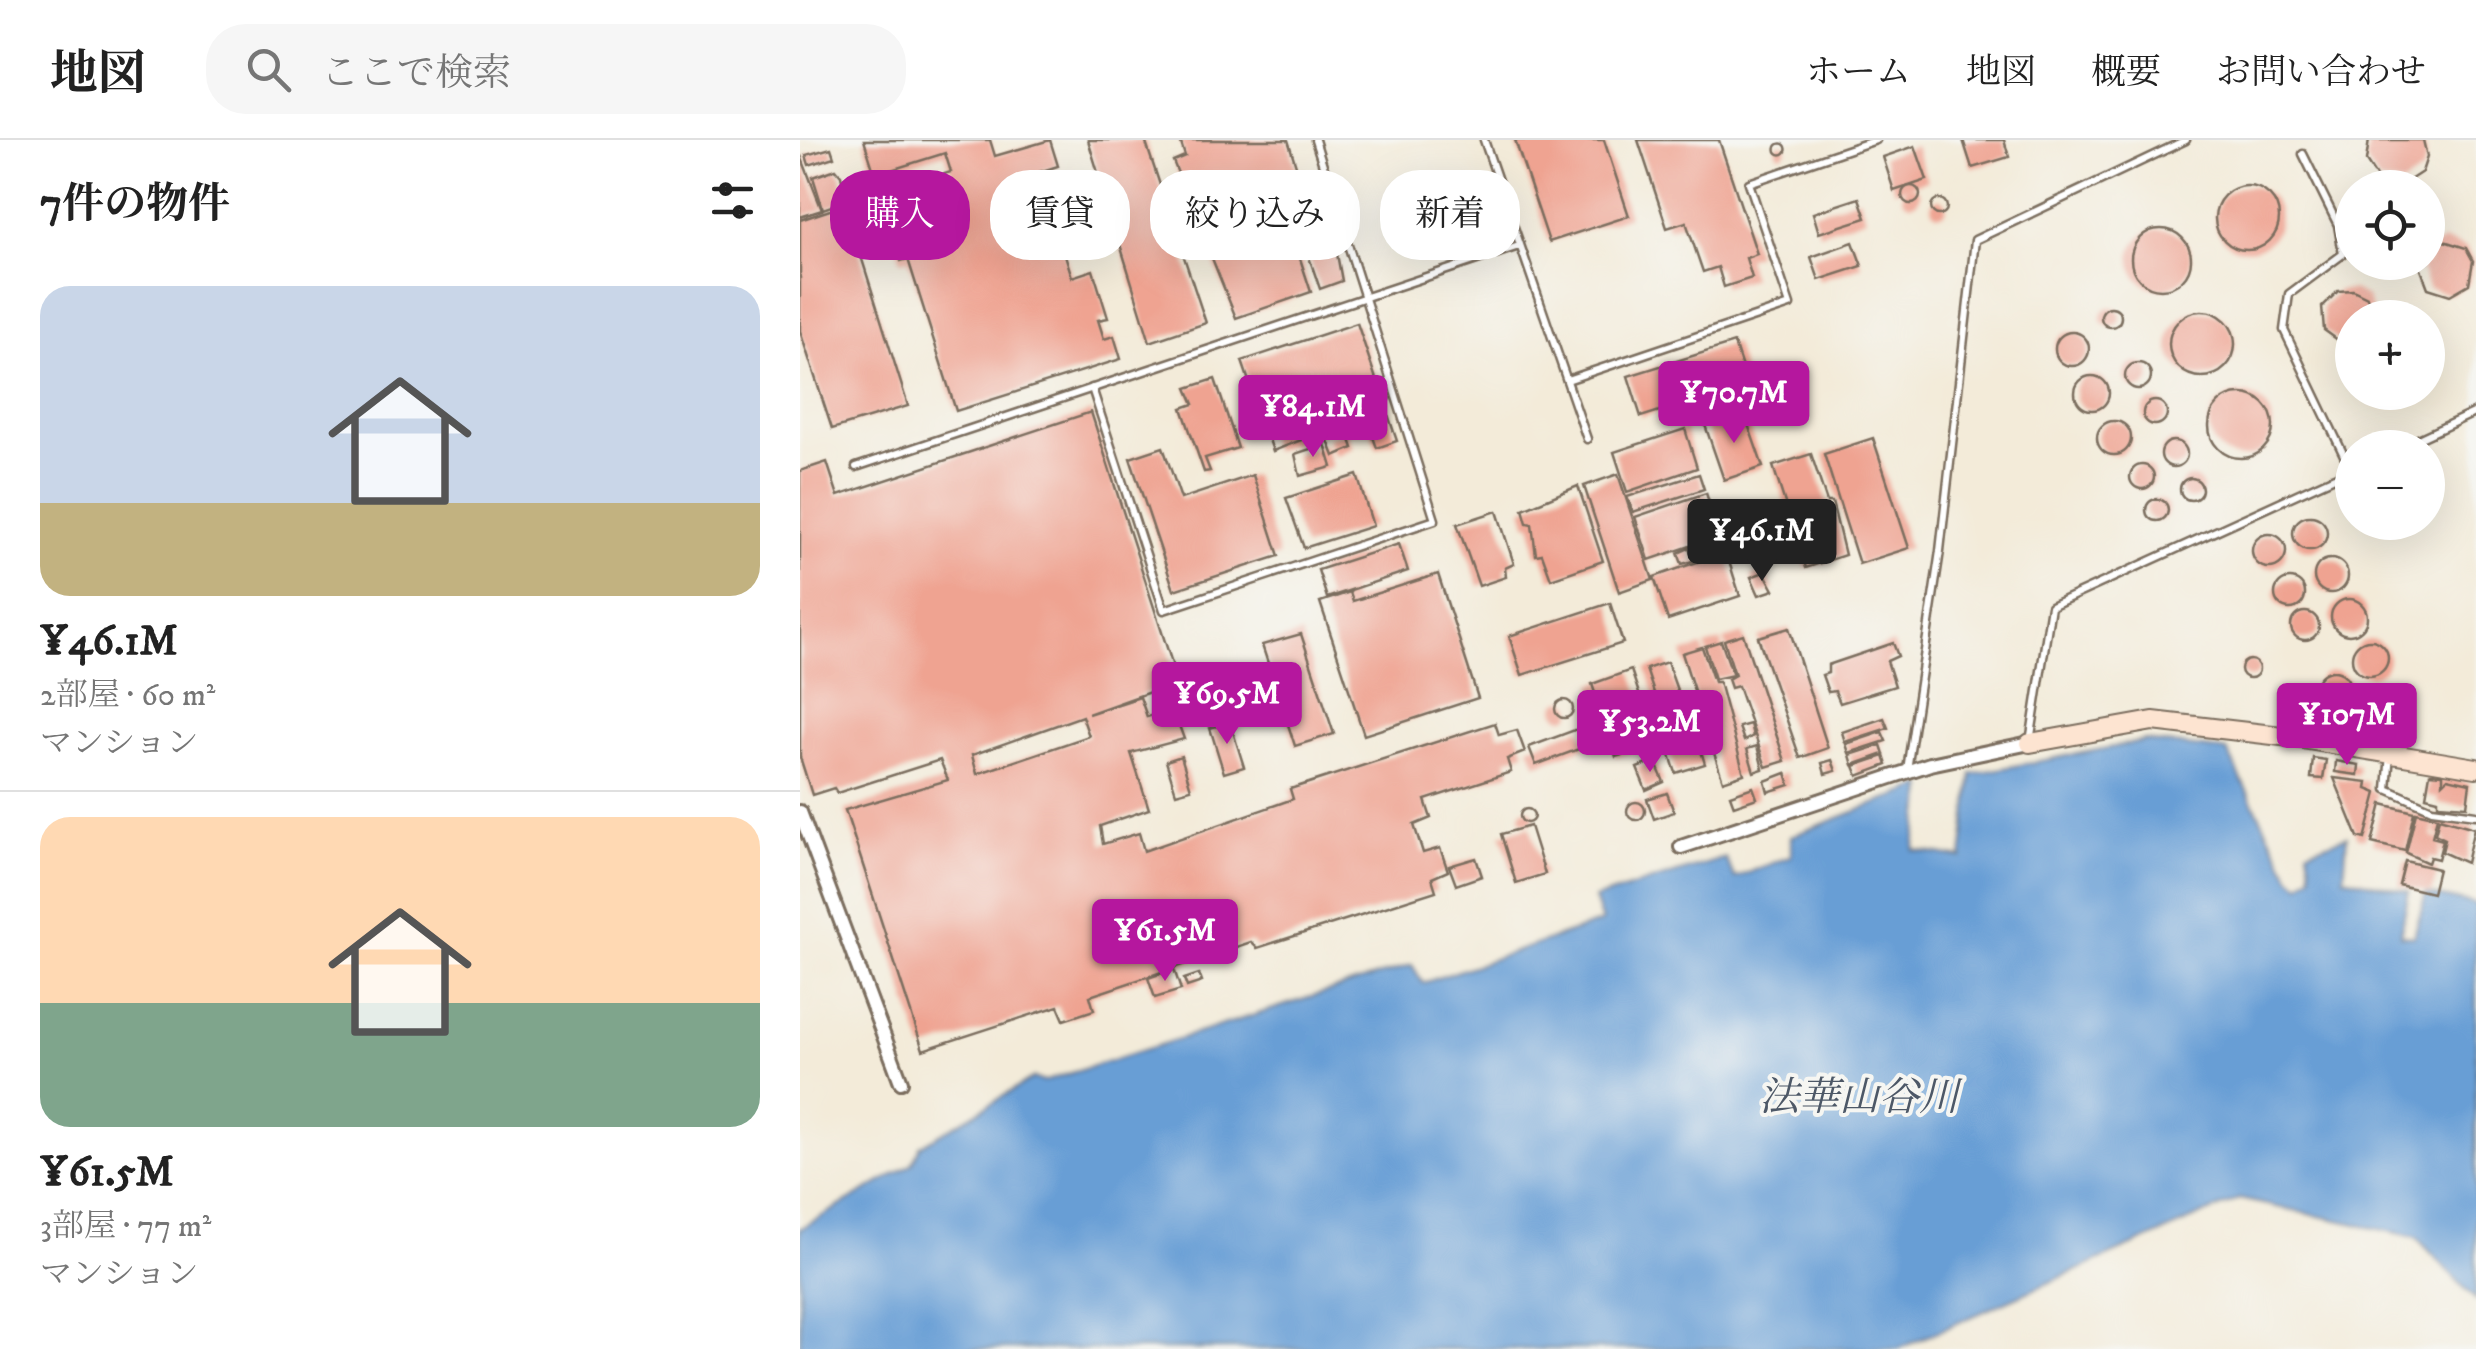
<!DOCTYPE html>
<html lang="ja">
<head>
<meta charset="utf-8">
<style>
	body { margin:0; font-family:"IM FELL DW Pica","Noto Serif JP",serif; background:#f6f6f6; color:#222; height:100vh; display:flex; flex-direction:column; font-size:38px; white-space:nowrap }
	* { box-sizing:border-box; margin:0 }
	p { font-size:32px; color:#767676 }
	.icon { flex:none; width:55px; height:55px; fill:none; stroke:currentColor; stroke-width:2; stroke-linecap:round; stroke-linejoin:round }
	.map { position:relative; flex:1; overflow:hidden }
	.drawer { display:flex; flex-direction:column; background:#fff; width:800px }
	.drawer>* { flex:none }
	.top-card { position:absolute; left:30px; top:30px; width:950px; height:90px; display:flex; gap:20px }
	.controls { position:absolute; left:1535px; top:30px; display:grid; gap:20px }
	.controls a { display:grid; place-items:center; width:110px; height:110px; border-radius:50%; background:#fff; box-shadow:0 10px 40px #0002; font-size:50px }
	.price { position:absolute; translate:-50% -85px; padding:0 22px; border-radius:10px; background:#b5179e; color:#fff; font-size:32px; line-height:65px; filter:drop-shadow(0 2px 5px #0008) }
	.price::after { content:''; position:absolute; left:50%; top:60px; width:30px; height:22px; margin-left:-15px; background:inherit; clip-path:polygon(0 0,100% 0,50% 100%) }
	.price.on { background:#222; color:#fff }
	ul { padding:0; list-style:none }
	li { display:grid; align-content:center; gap:20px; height:530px; padding:0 40px }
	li+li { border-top:2px solid #e0e0e0 }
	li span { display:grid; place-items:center; height:310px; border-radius:30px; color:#555 }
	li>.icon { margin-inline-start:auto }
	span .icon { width:180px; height:180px; fill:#fffc; stroke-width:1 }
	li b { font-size:42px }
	h2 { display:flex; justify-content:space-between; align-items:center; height:120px; padding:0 40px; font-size:42px }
	.chip { padding:0 35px; border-radius:40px; background:#fff; box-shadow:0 10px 40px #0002; font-size:35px; line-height:90px }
	.chip.on { background:#b5179e; color:#fff }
	header { display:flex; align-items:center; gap:60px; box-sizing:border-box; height:140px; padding:0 50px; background:#fff; border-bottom:2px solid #e0e0e0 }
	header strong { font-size:48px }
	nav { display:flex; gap:55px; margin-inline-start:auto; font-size:35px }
	.search { width:700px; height:90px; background:#f6f6f6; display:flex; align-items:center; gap:25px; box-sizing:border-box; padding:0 35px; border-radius:40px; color:#767676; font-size:38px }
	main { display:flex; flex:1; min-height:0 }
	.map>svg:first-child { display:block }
</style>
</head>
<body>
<header>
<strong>地図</strong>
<div class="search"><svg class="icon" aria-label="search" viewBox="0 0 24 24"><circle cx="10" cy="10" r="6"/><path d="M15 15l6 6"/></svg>ここで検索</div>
<nav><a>ホーム</a><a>地図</a><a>概要</a><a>お問い合わせ</a></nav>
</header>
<main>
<section class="drawer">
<h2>7件の物件<svg class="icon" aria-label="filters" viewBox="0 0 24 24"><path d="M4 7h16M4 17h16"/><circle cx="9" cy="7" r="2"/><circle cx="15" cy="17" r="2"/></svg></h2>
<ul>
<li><span style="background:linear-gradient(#c9d6e8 70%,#c2b280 0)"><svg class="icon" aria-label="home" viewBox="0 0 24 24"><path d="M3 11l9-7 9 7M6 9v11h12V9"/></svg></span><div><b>¥46.1M</b><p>2部屋 · 60 m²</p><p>マンション</p></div></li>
<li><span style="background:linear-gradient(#ffd9b3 60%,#7fa58c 0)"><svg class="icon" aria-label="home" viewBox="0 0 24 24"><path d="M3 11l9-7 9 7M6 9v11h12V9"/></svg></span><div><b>¥61.5M</b><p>3部屋 · 77 m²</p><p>マンション</p></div></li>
</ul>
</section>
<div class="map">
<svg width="1676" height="1209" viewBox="0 0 1676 1209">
	<rect width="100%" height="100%" fill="#f6f6f2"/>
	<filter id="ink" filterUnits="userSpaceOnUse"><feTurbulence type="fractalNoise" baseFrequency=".01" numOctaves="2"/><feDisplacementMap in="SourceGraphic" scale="20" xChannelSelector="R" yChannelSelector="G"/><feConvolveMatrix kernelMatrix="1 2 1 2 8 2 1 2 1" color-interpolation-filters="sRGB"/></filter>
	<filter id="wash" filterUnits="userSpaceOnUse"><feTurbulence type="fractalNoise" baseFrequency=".0048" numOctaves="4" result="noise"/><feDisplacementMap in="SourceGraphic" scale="40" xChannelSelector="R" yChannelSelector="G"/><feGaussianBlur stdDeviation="2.25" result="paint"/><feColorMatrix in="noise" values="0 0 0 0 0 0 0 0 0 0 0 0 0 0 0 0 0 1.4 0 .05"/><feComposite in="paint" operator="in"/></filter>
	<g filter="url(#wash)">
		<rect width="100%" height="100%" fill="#f3ebd9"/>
		<path fill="#679ed5" stroke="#51647a" stroke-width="2.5" d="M1345,601l82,10 64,126 10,7 11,-9 -4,-25 39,-14 -3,41 65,14 -9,44 14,1 12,-42 50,10v396l-60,-63 -177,-38 -341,150h-1098v-120l112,-65 8,-18 114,-68 9,4 369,-117 11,18 179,-61 -8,-23 131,-41 10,20 56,-22v-20l134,-51 -11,65 48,8 10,-84z"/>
		<g id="blocks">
			<g fill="#efa391" fill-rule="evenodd">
				<path d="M64,0h126l5,16 55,-16 8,26 -19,6 33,105 21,-7 15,48 -10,2 6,19 10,-3 7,23 -165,52 -48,-152 -7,2 -7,-22 -13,4 -14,-45 84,-26 -6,-19 -70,22z"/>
				<path d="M288,0h57l61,183 -56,19z"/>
				<path d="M380,0h108l9,29 -23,10 37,113 -75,26 -63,-157 12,-5z"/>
				<path d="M715,0h89l25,76 -80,26z"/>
				<path d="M838,0h81l38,114 -11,4 6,20 -28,9 -6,-20 -15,5 -17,-50 -19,6z"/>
				<path d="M1163,0h41l5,17 -37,11z"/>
				<path d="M1569,0h54l4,17 -5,15 -20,13 -23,-4 -13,-20z"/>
				<circle cx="981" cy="9" r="5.5"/>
				<path d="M1115,6l12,34 -33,11 -11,-34z"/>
				<path d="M31,8l3,9 -25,8 -3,-10z"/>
				<path d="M1,16l21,54 -22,7v-61z"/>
				<path d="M36,29l5,6 5,26 -23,8 -10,-32z"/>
				<path d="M506,30l5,20 -26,8 -6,-18z"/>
				<circle cx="1447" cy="78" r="32"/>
				<circle cx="1111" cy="55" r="9"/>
				<path d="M1059,58l7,20 -47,15 -6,-20z"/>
				<circle cx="1139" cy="67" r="8"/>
				<path d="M45,65l63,201 -76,23 -32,-98v-111z"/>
				<path d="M523,84l14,30 5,27 -22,8 -20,-58z"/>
				<circle cx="1361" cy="119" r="30"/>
				<path d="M1644,101l22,7 7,13 -4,23 -19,11 -22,-7 -8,-21 8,-5v-13z"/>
				<path d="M1053,102l9,24 -43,14 -8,-23z"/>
				<path d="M1553,150l14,7 8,21h-23v25h-10l-18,-13 -2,-23 16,-16z"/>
				<circle cx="1311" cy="177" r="10"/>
				<circle cx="1402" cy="204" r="33"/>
				<path d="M557,183l40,118 -20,7 -8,-22 -17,6 -5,-10 -74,29 -31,-90z"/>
				<circle cx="1272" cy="209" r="17"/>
				<path d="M934,203l13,40 -106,34 -13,-41z"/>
				<circle cx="1338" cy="236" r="13"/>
				<circle cx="1292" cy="253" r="17"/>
				<path d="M415,239l23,69 -33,10 5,13 -6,1 -22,-64 12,-4 -7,-16z"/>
				<circle cx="1441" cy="286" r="32"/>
				<circle cx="1355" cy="273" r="12"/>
				<path d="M291,272l87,270 -90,32 52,-17 7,20 26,-8 11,30 -53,14 18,56 -49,17 3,18 36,-11 5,18 149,-52 -3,-10 205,-66 4,12 18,-5 8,22 -18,7 4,13 -86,28 6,18 -17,7 9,28 17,-5 8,23 -16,7 4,13 -179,57 -6,-6 -161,54 4,14 -30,10 -6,-14 -135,44 -78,-240 103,-30 -8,-20 -103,33 -3,-5 -22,7 -12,-38v-286l27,-9 11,34zM282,576l7,20 -112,38 -5,-19z"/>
				<path d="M944,273l19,54 -39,13 -19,-55z"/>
				<circle cx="1314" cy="298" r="17"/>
				<path d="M885,289l12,39 -70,24 -13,-40z"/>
				<path d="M547,291l6,17 -19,8 -7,-18z"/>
				<path d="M1073,298l36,110 -50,16 -35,-110z"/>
				<circle cx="1374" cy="314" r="13"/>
				<path d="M525,304l7,23 -32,9 -5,-22z"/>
				<path d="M363,307l18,52 72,-24 26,81 -105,34 -44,-132z"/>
				<path d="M1011,314l16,48h5l13,53 -39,13 -33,-102z"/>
				<circle cx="1342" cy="337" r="12"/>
				<path d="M818,334l35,106 -34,12 -35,-106z"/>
				<path d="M899,334l5,15 -71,23 -6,-15z"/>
				<path d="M557,335l16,51 -69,22 -18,-50z"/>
				<circle cx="1391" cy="349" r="11"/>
				<path d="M778,346l25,75 -52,18 -9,-25 -6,1 -4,-31 -5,-1 -4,-14z"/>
				<path d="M906,353l14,43 -71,24 -14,-43z"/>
				<circle cx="1357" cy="370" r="11"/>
				<path d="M697,371l17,53 -9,4 1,9 -27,9 -22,-62z"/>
				<circle cx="1510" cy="393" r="17"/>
				<circle cx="1469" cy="411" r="17"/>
				<path d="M599,404l9,27 -81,27 -9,-28z"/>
				<path d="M889,408l4,13 -11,3 -4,-11z"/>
				<path d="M926,412l14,44 -72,24 -14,-43z"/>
				<circle cx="1531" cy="436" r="17"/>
				<path d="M964,432l10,18 -15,5 -8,-18z"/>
				<path d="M638,434l40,124 -114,37 -44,-133 30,-10 3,9z"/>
				<circle cx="1490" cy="454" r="15"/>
				<circle cx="1549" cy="477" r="18"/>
				<path d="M810,463l13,40 -101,32 -13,-39z"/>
				<circle cx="1505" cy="486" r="14"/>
				<path d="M989,488l39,120 -28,10 -42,-121z"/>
				<path d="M501,494l33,100 -39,12 -33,-101z"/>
				<path d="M943,494l42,127 -19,6 -28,-81 -7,2 -3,-9 7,-4 -11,-35z"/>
				<circle cx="1570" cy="518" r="18"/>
				<path d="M921,501l12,34 -18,4 -10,-33z"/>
				<path d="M1093,503l5,13 -11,5 8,25 -55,17 -5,-12 -7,1 -6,-17 6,-2v-8z"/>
				<path d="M902,507l12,35h5l25,92 -21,7 -41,-128z"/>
				<circle cx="1450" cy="529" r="9"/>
				<path d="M867,522l16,45 -22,7 -15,-45z"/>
				<path d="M831,530l22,65 9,-2 2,9 -48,15 -24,-73z"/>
				<circle cx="1533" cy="548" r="17"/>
				<circle cx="764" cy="569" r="9"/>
				<path d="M1084,578l4,10 -43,14 -3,-10z"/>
				<path d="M891,579l14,45 -29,9 -15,-45z"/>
				<path d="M430,582l14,45 -20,6 -14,-45z"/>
				<path d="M950,584l3,12 -9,5 -5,-14z"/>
				<path d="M780,588l7,18 -51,19 -7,-18z"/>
				<path d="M1082,592l4,9 -37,12 -3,-9z"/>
				<path d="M1081,605l3,9 -31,11 -3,-10z"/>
				<path d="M957,606l6,23 -9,3 -7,-23z"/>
				<path d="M381,616l10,33 -15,4 -10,-32z"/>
				<path d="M1084,616l3,9 -29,11 -4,-10z"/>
				<path d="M1513,618l13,2 -3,19 -12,-1z"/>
				<path d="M1032,620l4,11 -11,3 -3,-11z"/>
				<path d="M855,621l9,21 -18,8 -9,-22z"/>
				<path d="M1536,621l23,4 -1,10 -23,-3z"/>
				<path d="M986,633l4,12 -22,7 -3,-11z"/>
				<path d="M1630,633l13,1v9l5,-5 22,5 -3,23 -29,-2v-5l-12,-3z"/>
				<path d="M1534,638l34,4 -1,7 10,4 -12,46 -7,-2z"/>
				<path d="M953,647l4,11 -23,8 -4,-11z"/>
				<path d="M867,653l7,19 -20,7 -7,-20z"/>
				<circle cx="836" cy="671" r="9"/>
				<path d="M1582,664l32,8 -9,39 -33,-8z"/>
				<circle cx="727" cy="676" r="7"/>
				<path d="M1616,672l21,5 -5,20 11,3 -5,19 -8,-2 -2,6 -22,-10z"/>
				<path d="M1639,678l35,10 -8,35 -24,-11 3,-13 -10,-5z"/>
				<path d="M730,686l15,48 -29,9 -15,-49z"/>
				<path d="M676,718l6,18 -26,9 -7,-19z"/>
				<path d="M1605,721l33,8 -6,24 -33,-8z"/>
				<path d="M374,829l7,21 -26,8 -7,-20z"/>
				<path d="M399,834l3,8 -15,5 -3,-8z"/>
			</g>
		</g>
	</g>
	<g filter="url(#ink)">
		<use href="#blocks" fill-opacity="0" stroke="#7b6e5f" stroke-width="2.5"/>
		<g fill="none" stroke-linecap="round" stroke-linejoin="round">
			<defs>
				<g id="service">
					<path d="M684,0l103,299"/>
					<path d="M1503,14l35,71 5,29 -54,40 -5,36 67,140"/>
					<path d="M767,240l223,-75 -41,-122 127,-43"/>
					<path d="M292,248l72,222 271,-90 -120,-380"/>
					<path d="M1599,308l77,-36"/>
					<path d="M56,327l663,-221"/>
					<path d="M1230,602l21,-136 301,-137"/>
					<path d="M1590,614l-3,35 45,20 44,6"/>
					<path d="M1107,630l33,-219 35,-311 211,-100"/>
				</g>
				<g id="minor">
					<path d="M0,672l101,270"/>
					<path d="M881,707l249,-83 100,-21"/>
				</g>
				<path id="secondary" d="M1230,603l123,-22 137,16 186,31"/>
			</defs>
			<use href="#service" stroke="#7b6e5f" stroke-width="11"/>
			<use href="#minor" stroke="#7b6e5f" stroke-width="18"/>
			<use href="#secondary" stroke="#7b6e5f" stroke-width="22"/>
			<use href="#service" stroke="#fff" stroke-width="6"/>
			<use href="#minor" stroke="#fff" stroke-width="12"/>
			<use href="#secondary" stroke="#fde4d1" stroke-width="18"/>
		</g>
	</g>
	<g text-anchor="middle" stroke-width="8" stroke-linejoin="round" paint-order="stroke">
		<g font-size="40" font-style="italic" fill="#4d5867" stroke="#f6f6f2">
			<text x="1059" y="970">法華山谷川</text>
		</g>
	</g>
</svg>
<div class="controls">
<a><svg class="icon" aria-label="locate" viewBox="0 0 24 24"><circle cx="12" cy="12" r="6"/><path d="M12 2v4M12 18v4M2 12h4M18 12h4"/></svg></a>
<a>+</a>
<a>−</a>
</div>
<b class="price" style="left:934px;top:306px">¥70.7M</b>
<b class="price" style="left:513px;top:320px">¥84.1M</b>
<b class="price on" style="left:962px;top:444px">¥46.1M</b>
<b class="price" style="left:427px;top:607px">¥69.5M</b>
<b class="price" style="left:1547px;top:628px">¥107M</b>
<b class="price" style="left:850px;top:635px">¥53.2M</b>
<b class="price" style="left:365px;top:844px">¥61.5M</b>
<div class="top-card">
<a class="chip on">購入</a>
<a class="chip">賃貸</a>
<a class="chip">絞り込み</a>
<a class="chip">新着</a>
</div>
</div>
</main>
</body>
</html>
